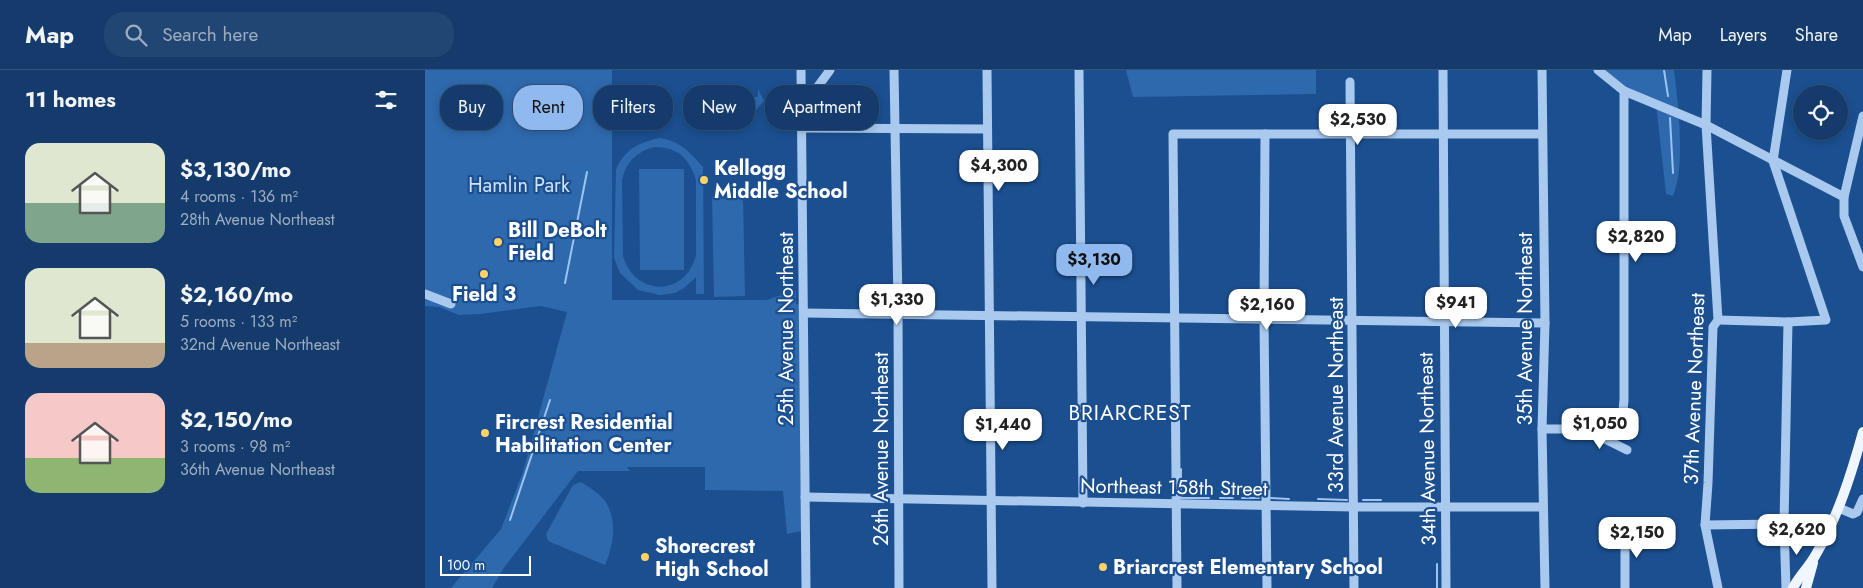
<!DOCTYPE html>
<html lang="en">
<head>
<meta charset="utf-8">
<style>
	body { margin:0; font-family:Jost,sans-serif; background:#214673; color:#f1f3f6; height:100vh; display:flex; flex-direction:column; font-size:19px; white-space:nowrap }
	* { box-sizing:border-box; margin:0 }
	p { font-size:16px; color:#9dadc1 }
	.icon { flex:none; width:28px; height:28px; fill:none; stroke:currentColor; stroke-width:2; stroke-linecap:round; stroke-linejoin:round }
	.map { position:relative; flex:1; overflow:hidden }
	.drawer { display:flex; flex-direction:column; background:#143b6b; width:425px }
	.drawer>* { flex:none }
	.hud { position:absolute; left:15px; top:15px; width:475px; height:45px; display:flex; gap:10px }
	.fabs { position:absolute; left:1368px; top:15px; display:grid; gap:10px }
	.fabs a { display:grid; place-items:center; width:55px; height:55px; border-radius:50%; background:#143b6b; box-shadow:0 2px 8px #0003,0 0 0 1px #33557e; font-size:25px }
	.scale { position:absolute; left:15px; bottom:12px; width:91px; box-sizing:border-box; padding-left:5px; border:2px solid #fff; border-top:0; font-size:14px; line-height:18px; white-space:nowrap; color:#fff; -webkit-text-stroke:4px #1b4f8f; paint-order:stroke }
	.price { position:absolute; translate:-50% -42px; padding:0 11px; border-radius:10px; background:#fff; color:#222; font-size:16px; line-height:32px; filter:drop-shadow(0 1px 2px #0008) }
	.price::after { content:''; position:absolute; left:50%; top:30px; width:15px; height:11px; margin-left:-8px; background:inherit; clip-path:polygon(0 0,100% 0,50% 100%) }
	.price.current { background:#90b9f0; color:#111 }
	ul { padding:0; list-style:none }
	li { display:flex; align-items:center; gap:15px; height:125px; padding:0 25px }
	li span { display:grid; place-items:center; flex:none; width:140px; height:100px; border-radius:15px; color:#555 }
	li>.icon { margin-inline-start:auto }
	span .icon { width:60px; height:60px; fill:#fffc; stroke-width:1 }
	li b { font-size:21px }
	h2 { display:flex; justify-content:space-between; align-items:center; height:60px; padding:0 25px; font-size:21px }
	.tag { padding:0 18px; border-radius:20px; background:#143b6b; box-shadow:0 2px 8px #0003,0 0 0 1px #33557e; font-size:18px; line-height:45px }
	.tag.current { background:#90b9f0; color:#111 }
	header { display:flex; align-items:center; gap:30px; box-sizing:border-box; height:70px; padding:0 25px; background:#143b6b; border-bottom:1px solid #33557e }
	header strong { font-size:24px }
	nav { display:flex; gap:28px; margin-inline-start:auto; font-size:18px }
	.search { width:350px; height:45px; background:#214673; display:flex; align-items:center; gap:12px; box-sizing:border-box; padding:0 18px; border-radius:20px; color:#9dadc1; font-size:19px }
	main { display:flex; flex:1; min-height:0 }
	.map>svg:first-child { display:block }
</style>
</head>
<body>
<header>
<strong>Map</strong>
<div class="search"><svg class="icon" aria-label="search" viewBox="0 0 24 24"><circle cx="10" cy="10" r="6"/><path d="M15 15l6 6"/></svg>Search here</div>
<nav><a>Map</a><a>Layers</a><a>Share</a></nav>
</header>
<main>
<section class="drawer">
<h2>11 homes<svg class="icon" aria-label="filters" viewBox="0 0 24 24"><path d="M4 7h16M4 17h16"/><circle cx="9" cy="7" r="2"/><circle cx="15" cy="17" r="2"/></svg></h2>
<ul>
<li><span style="background:linear-gradient(#dfe7d0 60%,#7fa58c 0)"><svg class="icon" aria-label="home" viewBox="0 0 24 24"><path d="M3 11l9-7 9 7M6 9v11h12V9"/></svg></span><div><b>$3,130/mo</b><p>4 rooms · 136 m²</p><p>28th Avenue Northeast</p></div></li>
<li><span style="background:linear-gradient(#dfe7d0 75%,#b9a48a 0)"><svg class="icon" aria-label="home" viewBox="0 0 24 24"><path d="M3 11l9-7 9 7M6 9v11h12V9"/></svg></span><div><b>$2,160/mo</b><p>5 rooms · 133 m²</p><p>32nd Avenue Northeast</p></div></li>
<li><span style="background:linear-gradient(#f6c9c9 65%,#8fb573 0)"><svg class="icon" aria-label="home" viewBox="0 0 24 24"><path d="M3 11l9-7 9 7M6 9v11h12V9"/></svg></span><div><b>$2,150/mo</b><p>3 rooms · 98 m²</p><p>36th Avenue Northeast</p></div></li>
</ul>
</section>
<div class="map">
<svg width="1438" height="518" viewBox="0 0 1438 518">
	<rect width="100%" height="100%" fill="#1b4f8f"/>
	<g fill="#2e69ad" fill-rule="evenodd">
		<path d="M0,0h187v230h155l29,-10v14l8,1 1,67 -5,84 2,75 -15,3 -4,-43 -78,-1v-23h-78l3,4h-52l-75,98 -11,19h-41l50,-59 22,-57 44,-160 -26,-6 -61,8 -21,1 -20,-8 -14,-1z"/>
		<path d="M701,0h190v24l-183,3z"/>
		<path d="M1173,0h76c4,33 12,96 -1,126l-7,-2 -10,-90 -32,-13z"/>
		<path d="M362,18l4,2v11l-12,5 -4,-7z"/>
		<path d="M333,19l6,12 -10,11 -14,-10 -18,7 -9,-11 3,-2h4v-3l-3,-1 -7,4 -2,-2 13,-4 1,7h36z"/>
		<path d="M278,23l14,18 -15,8h-4v-25z"/>
		<path d="M235,68c20,3 30,14 43,29l1,127h-8v-17l-12,11 -9,5 -15,2 -22,-5 -18,-17 -6,-15 2,-88c7,-20 24,-28 44,-32zM229,77c24,0 35,11 42,33v75c-10,42 -61,42 -73,1l-1,-76c4,-18 14,-28 32,-33z"/>
		<path d="M214,99h45v101h-44z"/>
		<path d="M287,126h31l2,100 -31,1z"/>
		<path d="M156,412c9,6 22,13 27,24 9,19 5,40 -3,59l-57,-24 -2,-7 27,-49z"/>
	</g>
	<g fill="none" stroke-linecap="round" stroke-linejoin="round">
		<g stroke="#9cc4f0" stroke-width="2">
			<path d="M1239,0l4,26"/>
			<path d="M1245,48l3,55"/>
			<path d="M140,213l22,-111"/>
			<path d="M756,399v29h28"/>
			<path d="M795,428h13"/>
			<path d="M817,428h17"/>
			<path d="M846,428l18,1"/>
			<path d="M893,429l29,1"/>
			<path d="M938,430h18"/>
			<path d="M85,450l40,-120"/>
			<path d="M1012,494v24"/>
		</g>
		<g stroke="#a9c9ee" stroke-width="9">
			<path d="M376,0l5,518"/>
			<path d="M469,0l4,235 1,283"/>
			<path d="M562,0l5,518"/>
			<path d="M654,0l4,433"/>
			<path d="M1018,0l3,518"/>
			<path d="M1117,0l3,253 -3,106 3,159"/>
			<path d="M1173,0l26,21 82,34 138,72"/>
			<path d="M1282,0l-1,55 12,195 -5,7 -5,156 -3,42 13,63"/>
			<path d="M925,12l4,506"/>
			<path d="M377,38l28,-38"/>
			<path d="M1438,46l-19,81v19l19,51"/>
			<path d="M377,58l184,1"/>
			<path d="M840,64l-1,185 3,269"/>
			<path d="M0,224l26,10"/>
			<path d="M379,243l741,10"/>
			<path d="M1293,250l70,2 38,-2 -53,-159 14,-91"/>
			<path d="M1117,359h68l9,-3 3,-5 2,-21v-309"/>
			<path d="M1162,360l40,20"/>
			<path d="M380,427l549,10h188"/>
			<path d="M1414,438l14,6 4,-2 6,-13"/>
			<path d="M1280,455l79,-1"/>
			<path d="M752,518l-4,-454h369"/>
			<path d="M1200,518v-58"/>
			<path d="M1361,518l-2,-64 4,-202"/>
		</g>
		<g stroke="#f0f6ff" stroke-width="10">
			<path d="M1368,518c6,-12 16,-21 22,-32 23,-39 36,-81 48,-124"/>
			<path d="M1381,518l7,-25"/>
		</g>
	</g>
	<g fill="#ffd166" stroke="#1b4f8f" stroke-width="2">
		<circle cx="279" cy="110" r="5"/>
		<circle cx="73" cy="172" r="5"/>
		<circle cx="59" cy="204" r="5"/>
		<circle cx="60" cy="363" r="5"/>
		<circle cx="220" cy="487" r="5"/>
		<circle cx="678" cy="497" r="5"/>
	</g>
	<g text-anchor="middle" stroke-width="4.5" stroke-linejoin="round" paint-order="stroke">
		<g font-size="20" font-weight="bold" fill="#fff" stroke="#1b4f8f" text-anchor="start">
			<text x="289" y="105">Kellogg<tspan x="289" dy="23">Middle School</tspan></text>
			<text x="83" y="167">Bill DeBolt<tspan x="83" dy="23">Field</tspan></text>
			<text x="59" y="231" text-anchor="middle">Field 3</text>
			<text x="70" y="359">Fircrest Residential<tspan x="70" dy="23">Habilitation Center</tspan></text>
			<text x="230" y="483">Shorecrest<tspan x="230" dy="23">High School</tspan></text>
			<text x="688" y="504">Briarcrest Elementary School</text>
		</g>
		<g font-size="20" fill="#cfe3fa" stroke="#1b4f8f">
			<text x="94" y="122">Hamlin Park</text>
		</g>
		<g font-size="20" fill="#fff" stroke="#1b4f8f">
			<text transform="translate(361 259) rotate(-90)" y="7">25th Avenue Northeast</text>
			<text transform="translate(1100 259) rotate(-90)" y="7">35th Avenue Northeast</text>
			<text transform="translate(1269 319) rotate(-88)" y="7">37th Avenue Northeast</text>
			<text transform="translate(911 325) rotate(-90)" y="7">33rd Avenue Northeast</text>
			<text transform="translate(456 379) rotate(-90)" y="7">26th Avenue Northeast</text>
			<text transform="translate(1002 379) rotate(-91)" y="7">34th Avenue Northeast</text>
			<text transform="translate(749 417) rotate(1)" y="7">Northeast 158th Street</text>
		</g>
		<g font-size="21" letter-spacing="1" fill="#fff" stroke="#1b4f8f">
			<text x="705" y="350">BRIARCREST</text>
		</g>
	</g>
</svg>
<div class="fabs">
<a><svg class="icon" aria-label="locate" viewBox="0 0 24 24"><circle cx="12" cy="12" r="6"/><path d="M12 2v4M12 18v4M2 12h4M18 12h4"/></svg></a>
</div>
<div class="scale">100 m</div>
<b class="price" style="left:933px;top:76px">$2,530</b>
<b class="price" style="left:574px;top:122px">$4,300</b>
<b class="price" style="left:1211px;top:193px">$2,820</b>
<b class="price current" style="left:669px;top:216px">$3,130</b>
<b class="price" style="left:472px;top:256px">$1,330</b>
<b class="price" style="left:1031px;top:259px">$941</b>
<b class="price" style="left:842px;top:261px">$2,160</b>
<b class="price" style="left:1175px;top:380px">$1,050</b>
<b class="price" style="left:578px;top:381px">$1,440</b>
<b class="price" style="left:1372px;top:486px">$2,620</b>
<b class="price" style="left:1212px;top:489px">$2,150</b>
<div class="hud">
<a class="tag">Buy</a>
<a class="tag current">Rent</a>
<a class="tag">Filters</a>
<a class="tag">New</a>
<a class="tag">Apartment</a>
</div>
</div>
</main>
</body>
</html>
